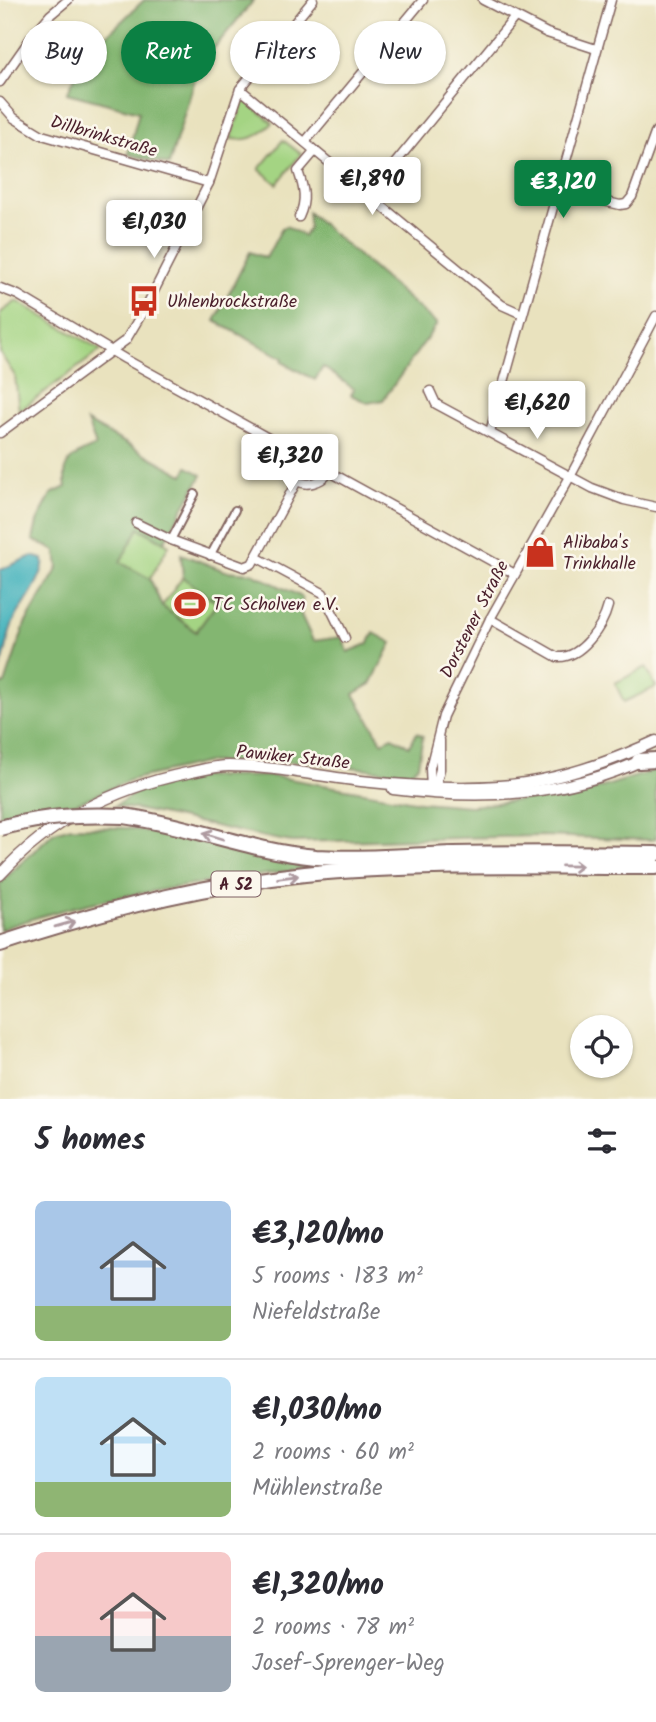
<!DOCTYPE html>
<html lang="en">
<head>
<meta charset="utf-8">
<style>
	body { margin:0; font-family:Kalam,sans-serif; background:#f2f2f3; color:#2b2b33; height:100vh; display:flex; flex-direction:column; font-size:26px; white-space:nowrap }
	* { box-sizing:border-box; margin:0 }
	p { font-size:23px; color:#7c7c81 }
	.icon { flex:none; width:38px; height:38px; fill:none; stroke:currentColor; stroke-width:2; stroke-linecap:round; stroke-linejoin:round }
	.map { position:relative; height:1099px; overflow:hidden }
	.sheet { display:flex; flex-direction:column; background:#fff; flex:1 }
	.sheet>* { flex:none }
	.top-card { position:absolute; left:21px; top:21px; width:614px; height:63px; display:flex; gap:14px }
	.buttons { position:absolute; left:570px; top:1015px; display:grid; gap:14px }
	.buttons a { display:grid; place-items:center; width:63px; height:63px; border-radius:50%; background:#fff; box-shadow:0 2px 5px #0004; font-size:35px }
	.price { position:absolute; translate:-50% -60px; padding:0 16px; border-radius:7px; background:#fff; color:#222; font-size:23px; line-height:46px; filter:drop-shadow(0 2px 4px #0008) }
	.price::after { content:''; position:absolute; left:50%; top:42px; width:21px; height:16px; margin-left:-10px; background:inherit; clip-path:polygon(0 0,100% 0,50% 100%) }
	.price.selected { background:#0b8043; color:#fff }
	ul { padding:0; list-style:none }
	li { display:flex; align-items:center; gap:21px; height:175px; padding:0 35px }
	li+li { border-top:2px solid #e1e1e2 }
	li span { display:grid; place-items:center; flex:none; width:196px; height:140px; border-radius:10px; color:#555 }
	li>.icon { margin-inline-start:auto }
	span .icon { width:84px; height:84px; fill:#fffc; stroke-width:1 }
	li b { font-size:30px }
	h2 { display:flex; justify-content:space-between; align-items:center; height:84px; padding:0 35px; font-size:30px }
	.chip { padding:0 24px; border-radius:32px; background:#fff; box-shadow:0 2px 5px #0004; font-size:24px; line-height:63px }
	.chip.selected { background:#0b8043; color:#fff }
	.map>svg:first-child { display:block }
</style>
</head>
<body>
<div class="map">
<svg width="656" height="1099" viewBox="0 0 656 1099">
	<rect width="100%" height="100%" fill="#fbf7ec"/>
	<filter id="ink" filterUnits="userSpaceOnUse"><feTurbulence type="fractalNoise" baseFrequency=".0143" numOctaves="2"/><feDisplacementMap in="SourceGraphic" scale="14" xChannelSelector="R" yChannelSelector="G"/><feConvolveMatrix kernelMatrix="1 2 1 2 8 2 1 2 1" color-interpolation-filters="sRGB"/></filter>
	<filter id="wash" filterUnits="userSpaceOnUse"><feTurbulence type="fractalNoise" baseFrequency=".00686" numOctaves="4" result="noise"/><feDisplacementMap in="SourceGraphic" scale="28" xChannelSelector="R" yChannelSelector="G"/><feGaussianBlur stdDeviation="1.57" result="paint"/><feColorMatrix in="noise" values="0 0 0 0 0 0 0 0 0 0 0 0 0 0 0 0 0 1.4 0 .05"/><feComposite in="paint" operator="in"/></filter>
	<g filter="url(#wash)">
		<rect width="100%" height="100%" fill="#e9e2be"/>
		<g fill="#a4d483" stroke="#777a57" stroke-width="2">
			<path d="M244,99l29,24c-14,13 -22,18 -42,16z"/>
			<path d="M283,140l18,14 -24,30 -18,-15z"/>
			<path d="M17,301l84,49 -82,61 -4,-35 -15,-23v-40z"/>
			<path d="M139,528l30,17 -19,34 -31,-17z"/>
			<path d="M183,577l35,26 -22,29 -34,-26z"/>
			<path d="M646,667l10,20 -32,15 -9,-19z"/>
		</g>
		<g fill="#83b671" stroke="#666a4e" stroke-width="2">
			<path d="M144,0h110l-55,66 -30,99 -41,-11 11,-42 -72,-19 18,-37z"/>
			<path d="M308,212l129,112 -54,76 -15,3 -17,-8 3,-6 -31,-22 -8,13 -33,-18 1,-4 -68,-37 35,-69 16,6 16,-30 4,-2 18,10 5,-8z"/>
			<path d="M87,422l96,53 5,-8 14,8 -38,67 -25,-14 -19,34 30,17 12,27 34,26 21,-29 -34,-26 -2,-23 44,17 27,2 50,24 -1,18 12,26 29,-4 6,15 20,-8 6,-11 18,10 -21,41 -17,10 28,48 10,-5 17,9 8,-13 6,3 -5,29 -8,9 -103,-12h-99l-78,18 -53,23 -77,16v-134l5,-1 20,-60 33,-56 -2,-17 -23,-11 4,-18 14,-28 15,-7c-5,-27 7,-31 30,-41z"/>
			<path d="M656,770v69l-4,1 -110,-4 -249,6c-60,-9 -118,-28 -178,-36l26,-17 50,-12 81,-1 148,26 51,4 116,-14z"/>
			<path d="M71,827l57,1 66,12 63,18 53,10c-103,16 -212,25 -310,62v-47l54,-51z"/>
		</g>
		<path fill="#41b1bb" stroke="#466873" stroke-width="2" d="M32,556l11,3c4,14 -21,47 -28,60 -9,16 -7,34 -15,49v-98z"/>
	</g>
	<g filter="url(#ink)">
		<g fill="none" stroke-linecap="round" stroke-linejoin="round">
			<defs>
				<g id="pedestrian">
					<path d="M171,540l24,-46"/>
					<path d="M210,556l25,-46"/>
				</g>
				<g id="minor">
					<path d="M483,0l64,33 49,16"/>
					<path d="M0,82l33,-47 17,-20 18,-15"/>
					<path d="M240,89l262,216 20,9"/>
					<path d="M0,102l14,16 28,17 167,48"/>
					<path d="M305,142l118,-142"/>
					<path d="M557,190l63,15 6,-1 6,-7 24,-66"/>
					<path d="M369,195l146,-178"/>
					<path d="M299,217c8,-17 5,-29 -1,-46l17,-20"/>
					<path d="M0,288l18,7 107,64 390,215"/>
					<path d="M430,391l6,13 156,84 32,12 32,7"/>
					<path d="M490,432l121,-432"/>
					<path d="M0,433l126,-93 22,-37 61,-120 31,-94 73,-89"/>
					<path d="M287,449c-9,31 22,47 43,23"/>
					<path d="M136,523l35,17 73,27 8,-3 45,-83"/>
					<path d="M256,557l67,36 22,45"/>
					<path d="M490,619l67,38c24,2 46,-31 51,-51"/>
					<path d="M435,789l5,-20v-29"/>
					<path d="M431,790l-1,-22 13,-52 47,-97 81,-144 85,-159"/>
				</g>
				<g id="tertiary">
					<path d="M393,789c88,11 170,8 252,-30"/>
					<path d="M0,875c50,-55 115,-87 187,-102 14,-3 29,-7 42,-7 44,0 88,10 132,15 45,5 93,8 138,5 55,-4 107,-22 157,-45"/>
				</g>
				<g id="motorway">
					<path d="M639,761l17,-1"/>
					<path d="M124,816c65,9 126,35 192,41 46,3 92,-2 138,-3 67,-1 135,-1 202,0"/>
					<path d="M0,944c99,-33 202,-59 305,-70 117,-11 234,-7 351,-7"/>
				</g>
			</defs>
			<use href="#pedestrian" stroke="#82635e" stroke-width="10"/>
			<use href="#minor" stroke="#82635e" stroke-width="11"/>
			<use href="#tertiary" stroke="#82635e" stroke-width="13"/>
			<use href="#motorway" stroke="#82635e" stroke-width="18"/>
			<use href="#pedestrian" stroke="#fff" stroke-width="6"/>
			<use href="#minor" stroke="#fff" stroke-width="8"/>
			<use href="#tertiary" stroke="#fff" stroke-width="10"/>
			<use href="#motorway" stroke="#fff" stroke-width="14"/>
			<defs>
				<path id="motorway-bridge" d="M0,828c41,-12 82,-14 124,-12"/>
			</defs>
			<use href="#motorway-bridge" stroke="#82635e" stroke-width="18" stroke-linecap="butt"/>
			<use href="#motorway-bridge" stroke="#fff" stroke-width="14"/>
		</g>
		<defs><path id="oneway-shaft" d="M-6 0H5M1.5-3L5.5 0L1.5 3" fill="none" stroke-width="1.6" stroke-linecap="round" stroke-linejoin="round" transform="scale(1.75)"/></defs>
		<g stroke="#ae9aa0">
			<use href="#oneway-shaft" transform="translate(213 836) rotate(-163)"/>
			<use href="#oneway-shaft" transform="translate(572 866) rotate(1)"/>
			<use href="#oneway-shaft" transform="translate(288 877) rotate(-8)"/>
			<use href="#oneway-shaft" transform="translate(65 924) rotate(-16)"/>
		</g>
	</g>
	<defs>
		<symbol id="bus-bare" viewBox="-9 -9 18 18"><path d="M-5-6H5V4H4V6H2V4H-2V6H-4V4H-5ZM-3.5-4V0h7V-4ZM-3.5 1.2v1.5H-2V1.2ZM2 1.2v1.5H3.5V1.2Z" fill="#c8321e" stroke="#fbf7ec" stroke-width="2.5" paint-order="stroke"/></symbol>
		<symbol id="shop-bare" viewBox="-9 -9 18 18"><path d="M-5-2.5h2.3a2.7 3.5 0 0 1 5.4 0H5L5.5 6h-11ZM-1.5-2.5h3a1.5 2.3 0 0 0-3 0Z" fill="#c8321e" stroke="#fbf7ec" stroke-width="2.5" paint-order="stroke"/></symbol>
		<symbol id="stadium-bare" viewBox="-9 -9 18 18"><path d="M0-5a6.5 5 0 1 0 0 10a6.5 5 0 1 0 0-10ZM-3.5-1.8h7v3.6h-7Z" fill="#c8321e" stroke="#fbf7ec" stroke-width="2.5" paint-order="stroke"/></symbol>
	</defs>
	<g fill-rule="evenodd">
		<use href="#bus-bare" x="122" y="279" width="44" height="44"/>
		<use href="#shop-bare" x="518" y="530" width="44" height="44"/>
		<use href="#stadium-bare" x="168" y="582" width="44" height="44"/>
	</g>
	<g text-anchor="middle" stroke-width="5" stroke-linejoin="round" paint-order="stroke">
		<rect fill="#fbf7ec" stroke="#7f6065" stroke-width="2" x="211.5" y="871.5" width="49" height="25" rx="5"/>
		<g font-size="16" font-weight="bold" fill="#4a1f2b">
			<text x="236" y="890">A 52</text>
		</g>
		<g font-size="18" fill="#4a1f2b" stroke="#fbf7ec">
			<text transform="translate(104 136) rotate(16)" y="6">Dillbrinkstraße</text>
			<text transform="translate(474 619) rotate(-63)" y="6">Dorstener Straße</text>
			<text transform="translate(293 757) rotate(6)" y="6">Pawiker Straße</text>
		</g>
		<g font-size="18" fill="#4a1f2b" stroke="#fbf7ec" text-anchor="start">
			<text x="167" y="307">Uhlenbrockstraße</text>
			<text x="563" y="548">Alibaba's<tspan x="563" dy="21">Trinkhalle</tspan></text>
			<text x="213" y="610">TC Scholven e.V.</text>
		</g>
	</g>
</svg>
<div class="buttons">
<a><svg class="icon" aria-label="locate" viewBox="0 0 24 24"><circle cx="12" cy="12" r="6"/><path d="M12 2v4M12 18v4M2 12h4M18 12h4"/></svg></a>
</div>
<b class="price" style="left:372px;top:217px">€1,890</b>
<b class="price selected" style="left:563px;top:220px">€3,120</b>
<b class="price" style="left:154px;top:260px">€1,030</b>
<b class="price" style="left:537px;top:441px">€1,620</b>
<b class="price" style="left:290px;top:494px">€1,320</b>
<div class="top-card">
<a class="chip">Buy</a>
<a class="chip selected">Rent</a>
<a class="chip">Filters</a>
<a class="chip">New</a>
</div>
</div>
<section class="sheet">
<h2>5 homes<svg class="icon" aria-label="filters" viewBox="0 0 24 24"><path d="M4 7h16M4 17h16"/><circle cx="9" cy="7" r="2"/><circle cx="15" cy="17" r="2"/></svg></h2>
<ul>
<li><span style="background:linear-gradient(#a9c7e8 75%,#8fb573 0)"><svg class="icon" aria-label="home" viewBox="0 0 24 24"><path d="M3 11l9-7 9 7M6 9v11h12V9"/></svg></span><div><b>€3,120/mo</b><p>5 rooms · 183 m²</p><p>Niefeldstraße</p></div></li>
<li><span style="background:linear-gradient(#bfe0f5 75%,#8fb573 0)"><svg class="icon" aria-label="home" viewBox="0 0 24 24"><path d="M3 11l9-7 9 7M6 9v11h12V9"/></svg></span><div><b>€1,030/mo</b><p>2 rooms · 60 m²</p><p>Mühlenstraße</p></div></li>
<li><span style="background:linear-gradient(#f6c9c9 60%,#9aa5b1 0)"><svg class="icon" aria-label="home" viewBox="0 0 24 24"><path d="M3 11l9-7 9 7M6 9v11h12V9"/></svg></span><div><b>€1,320/mo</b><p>2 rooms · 78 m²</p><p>Josef-Sprenger-Weg</p></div></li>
</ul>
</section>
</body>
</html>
